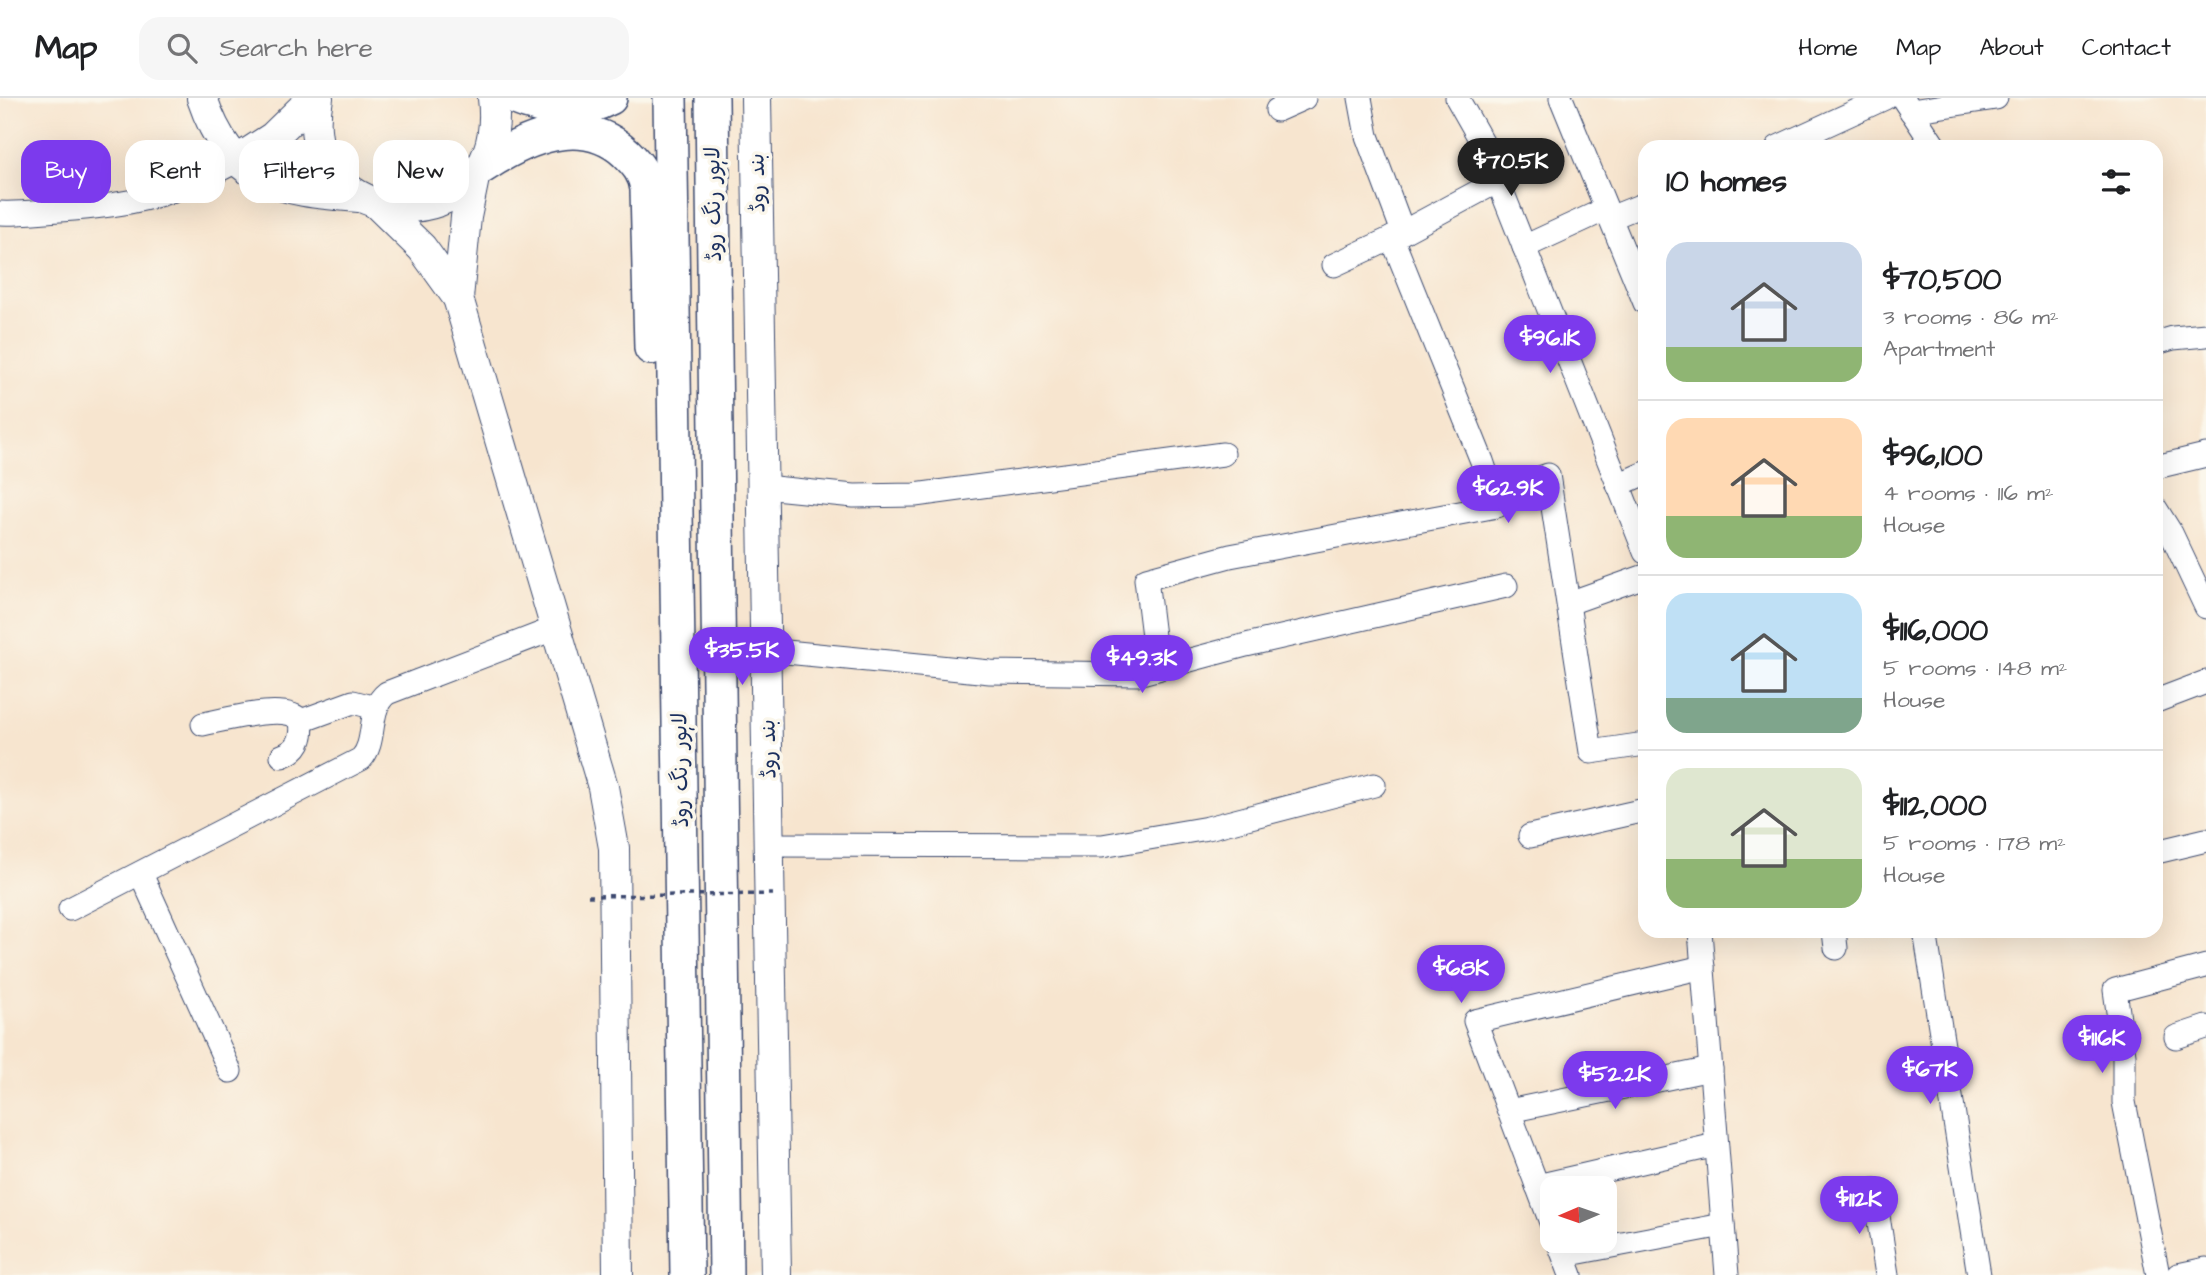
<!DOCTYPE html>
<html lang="en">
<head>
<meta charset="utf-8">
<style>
	body { margin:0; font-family:"Architects Daughter","Playpen Sans Arabic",sans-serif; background:#f6f6f6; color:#202124; height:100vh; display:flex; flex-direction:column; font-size:26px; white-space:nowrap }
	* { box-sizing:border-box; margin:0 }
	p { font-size:23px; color:#757577 }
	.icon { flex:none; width:38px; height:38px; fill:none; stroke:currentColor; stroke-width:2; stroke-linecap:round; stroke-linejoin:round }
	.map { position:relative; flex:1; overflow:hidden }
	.sheet { position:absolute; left:1638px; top:42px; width:525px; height:798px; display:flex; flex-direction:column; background:#fff; border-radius:21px; box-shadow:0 7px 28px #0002 }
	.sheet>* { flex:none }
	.guide { position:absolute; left:21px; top:42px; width:665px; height:63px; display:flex; gap:14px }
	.needle { width:46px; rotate:268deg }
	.controls { position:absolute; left:1540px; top:1078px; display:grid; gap:14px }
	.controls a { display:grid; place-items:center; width:77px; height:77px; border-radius:14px; background:#fff; box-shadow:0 7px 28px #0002; font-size:35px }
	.price { position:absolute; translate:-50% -60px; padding:0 16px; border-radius:24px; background:#7c3aed; color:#fff; font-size:23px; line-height:46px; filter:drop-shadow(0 2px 4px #0008) }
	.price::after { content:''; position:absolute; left:50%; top:42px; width:21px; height:16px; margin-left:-10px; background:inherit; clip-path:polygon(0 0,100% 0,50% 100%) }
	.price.selected { background:#222; color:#fff }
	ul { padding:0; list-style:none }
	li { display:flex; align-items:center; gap:21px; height:175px; padding:0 28px }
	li+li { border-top:2px solid #e0e0e0 }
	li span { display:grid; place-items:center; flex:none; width:196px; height:140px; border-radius:21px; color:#555 }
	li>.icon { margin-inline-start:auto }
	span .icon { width:84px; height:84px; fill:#fffc; stroke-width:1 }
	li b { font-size:30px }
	h2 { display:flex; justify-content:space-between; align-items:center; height:84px; padding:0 28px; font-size:30px }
	.tag { padding:0 24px; border-radius:21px; background:#fff; box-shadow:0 7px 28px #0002; font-size:24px; line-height:63px }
	.tag.selected { background:#7c3aed; color:#fff }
	header { display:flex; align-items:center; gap:42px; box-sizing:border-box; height:98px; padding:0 35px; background:#fff; border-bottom:2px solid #e0e0e0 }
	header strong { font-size:33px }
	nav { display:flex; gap:38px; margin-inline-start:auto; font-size:24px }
	.search { width:490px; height:63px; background:#f6f6f6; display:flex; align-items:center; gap:18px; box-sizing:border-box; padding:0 24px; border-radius:21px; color:#757577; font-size:26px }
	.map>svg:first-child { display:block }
</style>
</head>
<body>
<header>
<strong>Map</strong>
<div class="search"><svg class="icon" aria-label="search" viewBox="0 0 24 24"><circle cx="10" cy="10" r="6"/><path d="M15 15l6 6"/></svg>Search here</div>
<nav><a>Home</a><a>Map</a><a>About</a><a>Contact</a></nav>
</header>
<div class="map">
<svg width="2206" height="1177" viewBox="0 0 2206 1177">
	<rect width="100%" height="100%" fill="#fbf7ec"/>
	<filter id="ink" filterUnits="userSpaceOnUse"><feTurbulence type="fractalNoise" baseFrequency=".0143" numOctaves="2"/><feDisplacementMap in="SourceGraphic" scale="14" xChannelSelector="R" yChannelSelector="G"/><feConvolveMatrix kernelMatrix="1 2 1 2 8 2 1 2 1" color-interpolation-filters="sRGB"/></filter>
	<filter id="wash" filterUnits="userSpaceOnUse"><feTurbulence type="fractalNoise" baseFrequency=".00686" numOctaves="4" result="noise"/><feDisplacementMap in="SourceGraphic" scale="28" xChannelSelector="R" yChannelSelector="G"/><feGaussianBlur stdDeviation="1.57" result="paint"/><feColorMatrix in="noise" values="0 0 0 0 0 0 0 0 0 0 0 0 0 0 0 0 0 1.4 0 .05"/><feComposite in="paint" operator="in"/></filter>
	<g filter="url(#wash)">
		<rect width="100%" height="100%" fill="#f7e5cf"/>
	</g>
	<g filter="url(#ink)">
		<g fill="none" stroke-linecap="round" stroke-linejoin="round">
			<defs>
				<g id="minor">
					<path d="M1360,0l7,38 36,96"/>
					<path d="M1561,0l84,205"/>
					<path d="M1904,2l31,47"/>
					<path d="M1277,12l27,-12"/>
					<path d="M1911,13l85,-13"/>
					<path d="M1778,49l107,-49"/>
					<path d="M1498,83l147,371"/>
					<path d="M0,115c20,1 40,-2 60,-3 73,-5 111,-13 176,-49"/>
					<path d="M1610,120l35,-14"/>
					<path d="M1392,140l106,-57 -11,-30 -30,-53"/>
					<path d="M1524,149l82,-38"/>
					<path d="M2156,245l17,-5 33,-3"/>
					<path d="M2156,369l50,-12"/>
					<path d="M1618,387l27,-12"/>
					<path d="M764,389l90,9 61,-1 308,-41"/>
					<path d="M1493,397l55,-20 43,277 54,-8"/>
					<path d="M2156,411l15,24 35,74"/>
					<path d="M1569,505l76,-27"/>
					<path d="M766,552l224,22 148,2 108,-29 260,-59"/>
					<path d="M1157,571l-11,-90 84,-23 267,-50 -15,-45 -90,-223 -58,27"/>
					<path d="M2156,603l50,-19"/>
					<path d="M203,626c22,-4 84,-22 98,-3l52,-19 23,6"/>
					<path d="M282,658c16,-6 22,-18 19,-35"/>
					<path d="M1530,738l115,-26"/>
					<path d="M769,747l333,1 106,-18 166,-43"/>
					<path d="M2156,754l50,-12"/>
					<path d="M141,776l89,197"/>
					<path d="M70,811l291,-150c17,-18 5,-50 26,-66l169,-65"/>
					<path d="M1700,833l27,344"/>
					<path d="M1834,833l2,17"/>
					<path d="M1925,833l54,344"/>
					<path d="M2176,939l30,-10"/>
					<path d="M1509,1013l202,-42"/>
					<path d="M1537,1088l179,-41"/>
					<path d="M1874,1092l13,85"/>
					<path d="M1552,1127l-77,-204 228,-54"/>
					<path d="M1558,1143l13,34"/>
					<path d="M1564,1157l159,-30"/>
					<path d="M2158,1177l-34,-173v-47l-9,-65 91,-24"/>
					<path d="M2178,1177l28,-6"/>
				</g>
				<g id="major">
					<path d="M202,0c29,85 75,93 157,99"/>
					<path d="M318,0c-27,139 193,152 175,0"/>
					<path d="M756,0l20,1177"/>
					<path d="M236,63l37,-24 40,-39"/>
					<path d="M378,107l44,43 36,50 145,489 11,61 4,427"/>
					<path d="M458,200l8,-81 8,-39"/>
				</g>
				<g id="highway">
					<path d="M515,0c31,13 65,16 95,0"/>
					<path d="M670,0l17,1177"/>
					<path d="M712,0l14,1177"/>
					<path d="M482,69c42,-28 100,-55 144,-14 11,11 19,20 21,36l4,159"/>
				</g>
			</defs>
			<use href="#minor" stroke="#3c4a6f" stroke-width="25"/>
			<use href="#major" stroke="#3c4a6f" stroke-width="32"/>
			<use href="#highway" stroke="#3c4a6f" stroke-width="36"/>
			<use href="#minor" stroke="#fff" stroke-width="23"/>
			<use href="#major" stroke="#fff" stroke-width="30"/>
			<use href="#highway" stroke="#fff" stroke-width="33"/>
			<path stroke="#3c4a6f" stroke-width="3.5" stroke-dasharray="5 5" stroke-linecap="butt" d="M588,798l187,-2"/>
		</g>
	</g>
	<g text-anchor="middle" stroke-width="7" stroke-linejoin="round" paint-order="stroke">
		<g font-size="21" fill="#1b2f5e" stroke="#fbf7ec">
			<text transform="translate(757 85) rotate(-91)" y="7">بند روڈ</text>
			<text transform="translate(713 106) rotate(-91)" y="7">لاہور رنگ روڈ</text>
			<text transform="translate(768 651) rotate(-91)" y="7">بند روڈ</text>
			<text transform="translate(680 672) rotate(-91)" y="7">لاہور رنگ روڈ</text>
		</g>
	</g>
</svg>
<div class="controls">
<a><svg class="needle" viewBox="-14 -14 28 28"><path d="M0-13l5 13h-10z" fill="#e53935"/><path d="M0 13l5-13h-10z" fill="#757577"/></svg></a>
</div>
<b class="price selected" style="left:1511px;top:100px">$70.5K</b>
<b class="price" style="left:1550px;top:277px">$96.1K</b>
<b class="price" style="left:1508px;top:427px">$62.9K</b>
<b class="price" style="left:742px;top:589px">$35.5K</b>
<b class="price" style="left:1142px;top:597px">$49.3K</b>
<b class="price" style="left:1461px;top:907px">$68K</b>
<b class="price" style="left:2102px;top:977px">$116K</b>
<b class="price" style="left:1930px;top:1008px">$67K</b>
<b class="price" style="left:1615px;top:1013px">$52.2K</b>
<b class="price" style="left:1859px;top:1138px">$112K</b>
<div class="guide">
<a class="tag selected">Buy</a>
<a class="tag">Rent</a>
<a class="tag">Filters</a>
<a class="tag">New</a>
</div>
<section class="sheet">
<h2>10 homes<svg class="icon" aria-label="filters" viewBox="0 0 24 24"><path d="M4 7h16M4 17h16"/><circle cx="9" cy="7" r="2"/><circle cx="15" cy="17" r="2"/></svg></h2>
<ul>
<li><span style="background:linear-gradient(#c9d6e8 75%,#8fb573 0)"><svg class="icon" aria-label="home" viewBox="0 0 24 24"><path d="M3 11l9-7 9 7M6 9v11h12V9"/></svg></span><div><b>$70,500</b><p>3 rooms · 86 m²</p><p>Apartment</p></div></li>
<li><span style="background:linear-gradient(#ffd9b3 70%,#8fb573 0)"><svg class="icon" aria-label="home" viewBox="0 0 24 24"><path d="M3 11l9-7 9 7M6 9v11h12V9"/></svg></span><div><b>$96,100</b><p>4 rooms · 116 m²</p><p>House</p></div></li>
<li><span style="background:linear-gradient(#bfe0f5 75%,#7fa58c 0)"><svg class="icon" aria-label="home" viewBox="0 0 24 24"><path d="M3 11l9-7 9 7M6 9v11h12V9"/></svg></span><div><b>$116,000</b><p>5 rooms · 148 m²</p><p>House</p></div></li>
<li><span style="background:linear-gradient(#dfe7d0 65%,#8fb573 0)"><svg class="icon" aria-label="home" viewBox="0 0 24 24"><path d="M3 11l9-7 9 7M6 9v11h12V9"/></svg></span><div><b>$112,000</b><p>5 rooms · 178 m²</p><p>House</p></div></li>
</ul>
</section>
</div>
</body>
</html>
